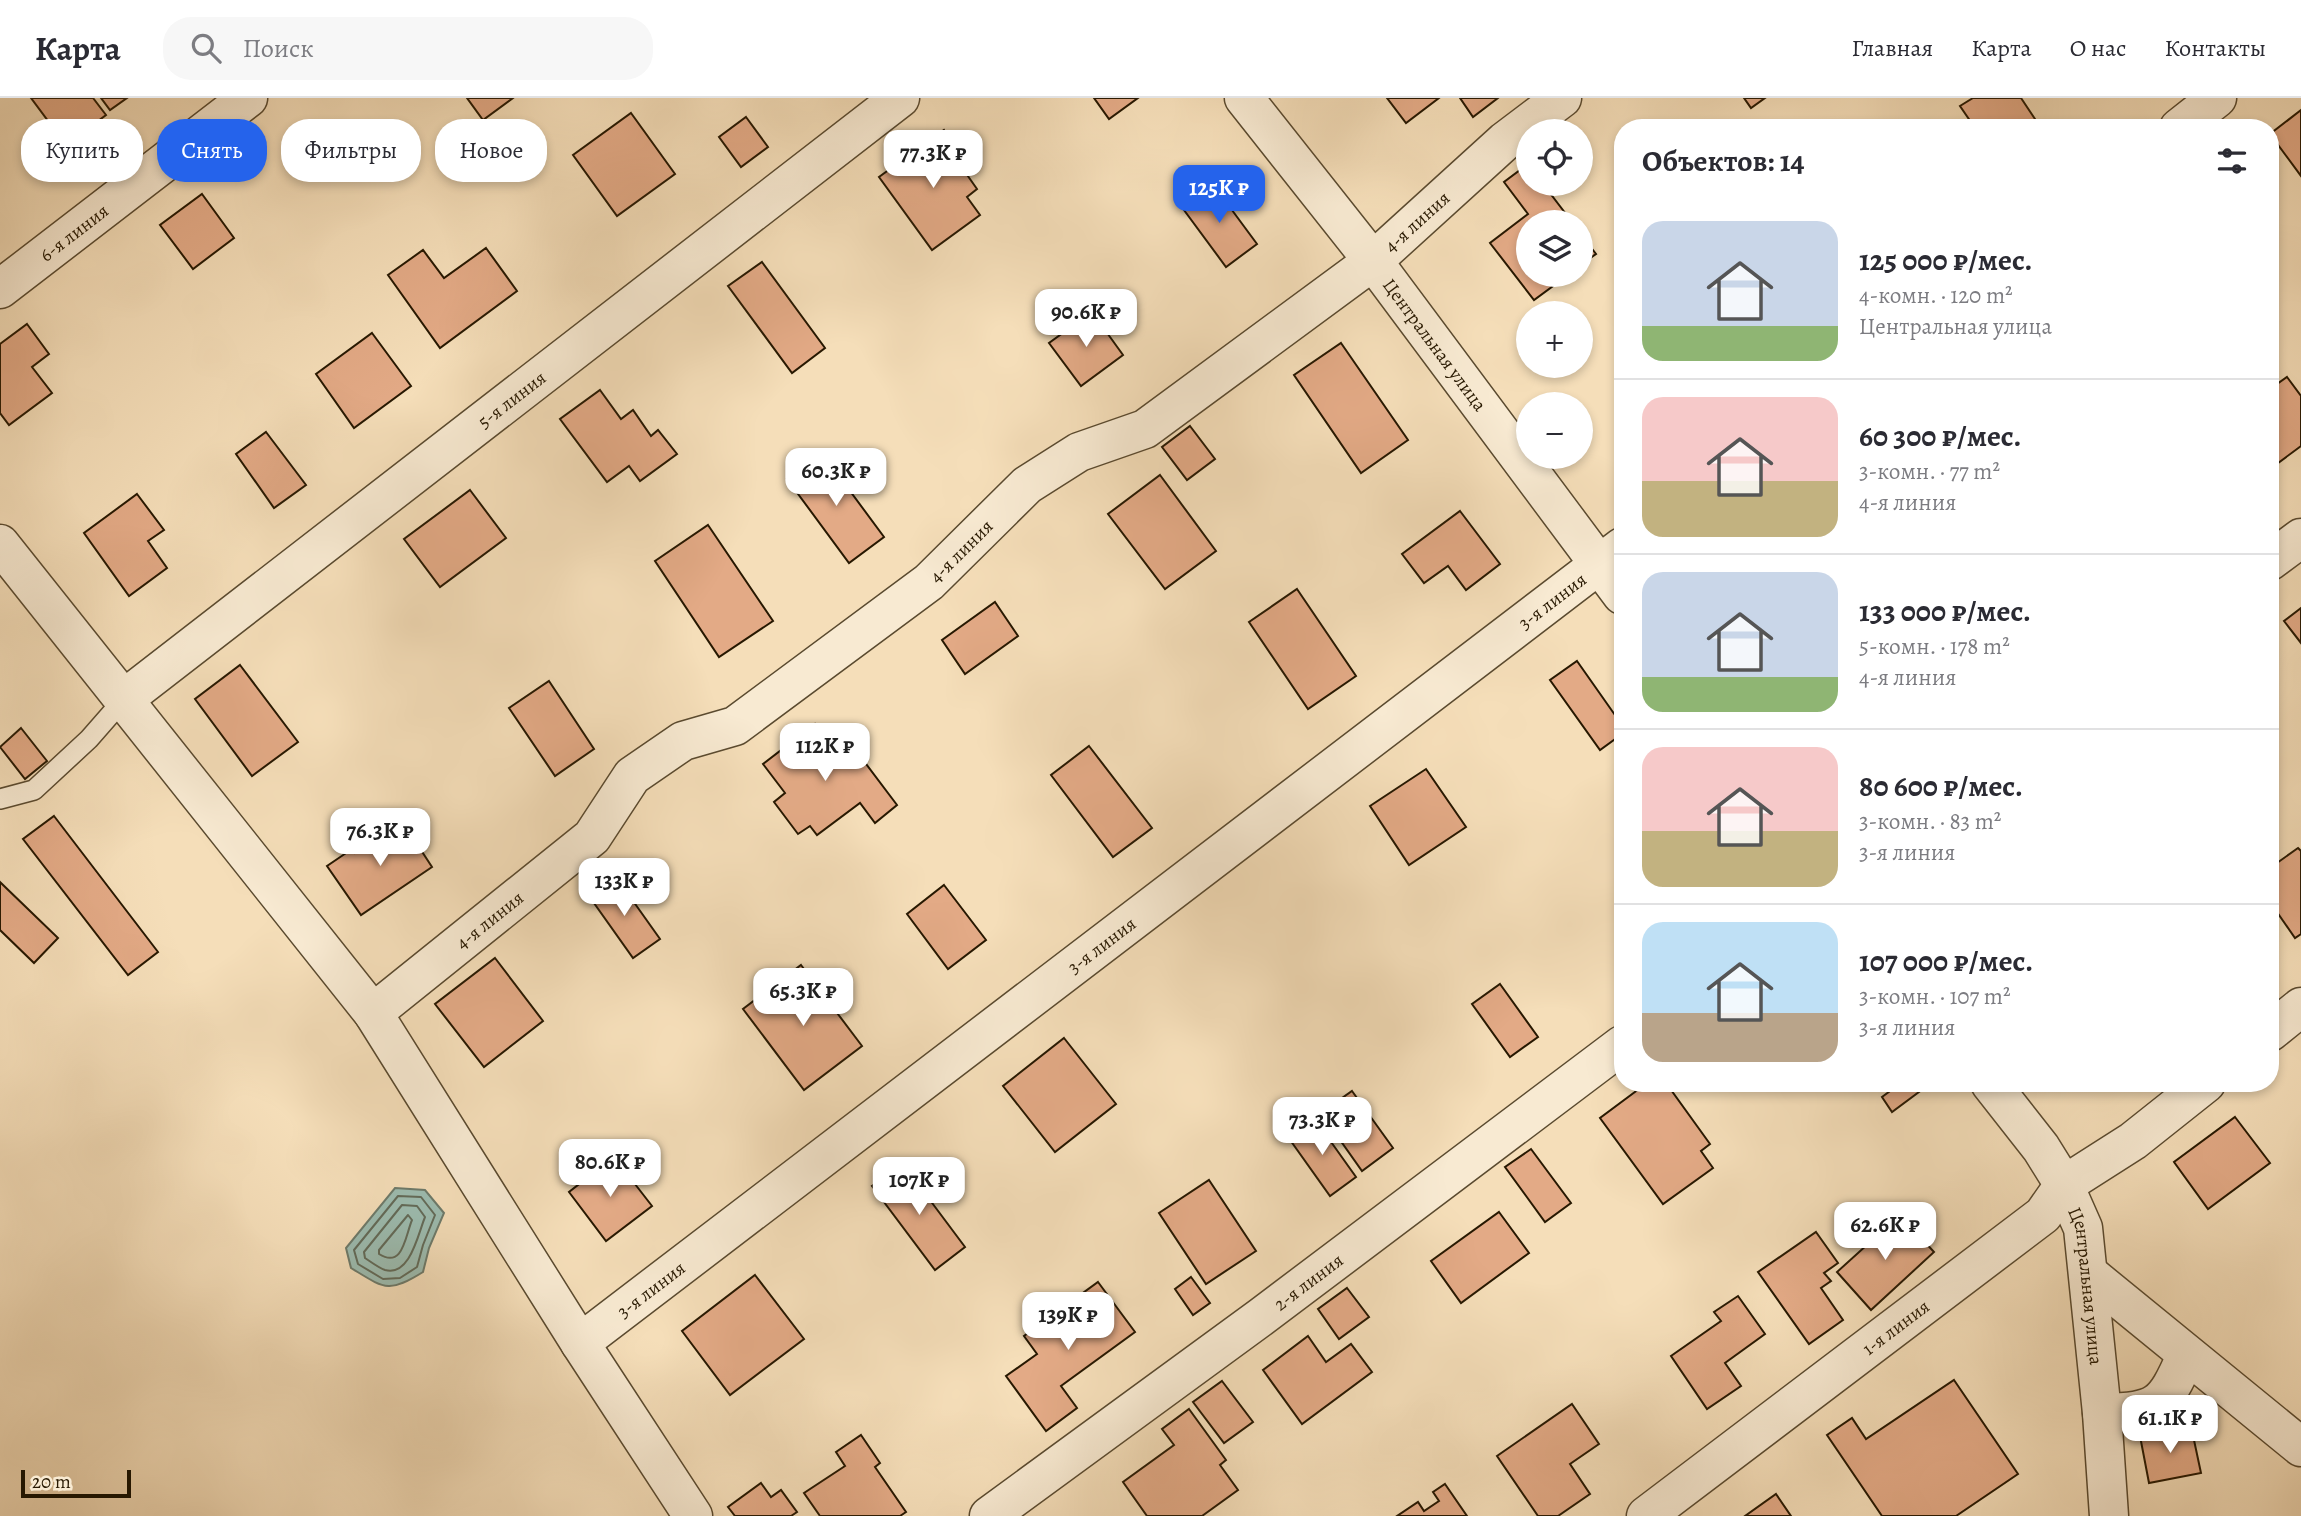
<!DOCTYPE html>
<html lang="ru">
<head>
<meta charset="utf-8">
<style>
	body { margin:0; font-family:Alegreya,serif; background:#f7f7f7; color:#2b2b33; height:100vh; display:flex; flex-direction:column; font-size:26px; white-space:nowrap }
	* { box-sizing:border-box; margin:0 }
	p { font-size:23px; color:#7c7c81 }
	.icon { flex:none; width:38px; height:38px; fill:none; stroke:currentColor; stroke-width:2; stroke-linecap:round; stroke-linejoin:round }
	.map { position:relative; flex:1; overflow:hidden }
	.drawer { position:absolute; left:1614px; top:21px; width:665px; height:973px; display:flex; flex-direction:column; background:#fff; border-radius:28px; box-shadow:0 4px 10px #0003 }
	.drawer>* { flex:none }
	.hud { position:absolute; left:21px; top:21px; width:665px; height:63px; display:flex; gap:14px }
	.tools { position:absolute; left:1516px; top:21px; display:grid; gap:14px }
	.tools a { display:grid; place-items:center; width:77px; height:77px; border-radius:50%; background:#fff; box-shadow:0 4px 10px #0003; font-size:35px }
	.scale { position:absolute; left:21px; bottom:18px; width:110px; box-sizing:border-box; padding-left:7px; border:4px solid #271801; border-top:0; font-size:19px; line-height:24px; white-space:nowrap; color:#271801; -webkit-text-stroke:5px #f8ead2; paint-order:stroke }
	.price { position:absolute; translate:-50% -60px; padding:0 16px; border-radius:14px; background:#fff; color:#222; font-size:23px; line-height:46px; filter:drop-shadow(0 2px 4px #0008) }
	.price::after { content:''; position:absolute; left:50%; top:42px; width:21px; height:16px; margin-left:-10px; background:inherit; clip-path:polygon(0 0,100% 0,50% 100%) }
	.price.selected { background:#2563eb; color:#fff }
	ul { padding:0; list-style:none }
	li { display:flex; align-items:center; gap:21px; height:175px; padding:0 28px }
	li+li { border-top:2px solid #e1e1e2 }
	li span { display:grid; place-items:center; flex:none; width:196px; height:140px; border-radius:21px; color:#555 }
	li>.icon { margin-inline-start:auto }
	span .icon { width:84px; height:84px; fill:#fffc; stroke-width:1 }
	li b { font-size:30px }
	h2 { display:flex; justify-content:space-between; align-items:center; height:84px; padding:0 28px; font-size:30px }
	.chip { padding:0 24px; border-radius:28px; background:#fff; box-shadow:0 4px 10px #0003; font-size:24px; line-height:63px }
	.chip.selected { background:#2563eb; color:#fff }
	header { display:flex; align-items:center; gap:42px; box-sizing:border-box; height:98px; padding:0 35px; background:#fff; border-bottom:2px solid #e1e1e2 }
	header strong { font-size:33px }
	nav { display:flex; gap:38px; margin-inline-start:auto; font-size:24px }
	.search { width:490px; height:63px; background:#f7f7f7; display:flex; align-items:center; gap:18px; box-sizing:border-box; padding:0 24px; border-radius:28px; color:#7c7c81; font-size:26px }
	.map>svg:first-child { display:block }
</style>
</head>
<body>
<header>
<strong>Карта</strong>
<div class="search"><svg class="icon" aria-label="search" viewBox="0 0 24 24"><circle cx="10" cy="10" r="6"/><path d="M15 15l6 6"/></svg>Поиск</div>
<nav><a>Главная</a><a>Карта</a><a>О нас</a><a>Контакты</a></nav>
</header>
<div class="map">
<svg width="2301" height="1418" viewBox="0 0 2301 1418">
	<rect width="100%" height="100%" fill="#f5deb9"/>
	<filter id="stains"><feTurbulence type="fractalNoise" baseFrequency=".00286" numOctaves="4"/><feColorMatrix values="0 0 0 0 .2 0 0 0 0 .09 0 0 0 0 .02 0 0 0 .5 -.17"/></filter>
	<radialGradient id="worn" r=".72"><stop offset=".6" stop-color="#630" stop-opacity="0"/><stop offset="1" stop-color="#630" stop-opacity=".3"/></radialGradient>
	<path fill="#9cbcb0" stroke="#6d7a6a" stroke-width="2" d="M395,1090l30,2 19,23 -15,35 -6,24c-35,22 -39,16 -72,-4l-5,-20z"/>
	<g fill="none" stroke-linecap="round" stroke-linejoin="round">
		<g stroke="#626a58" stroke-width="2">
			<path d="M398,1098l23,1 14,18 -12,30 -6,22 -17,11 -17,1 -25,-15 -4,-14z"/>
			<path d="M402,1107l15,1 8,11c-7,17 -15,60 -40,53 -6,-2 -14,-8 -20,-12l-1,-6z"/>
			<path d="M408,1117l4,5c-7,17 -9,49 -33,34v-4z"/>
		</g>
	</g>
	<g fill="#e3aa86" stroke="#271801" stroke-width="2">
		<path d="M31,0h62l13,17 -40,30z"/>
		<path d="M101,0h26l-17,12z"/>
		<path d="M467,0h46l-30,22z"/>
		<path d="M1094,0h44l-29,21z"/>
		<path d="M1387,0h52l-33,25z"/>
		<path d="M1460,0h38l-25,19z"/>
		<path d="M1744,0h21l-14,10z"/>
		<path d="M1973,0h48l20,30h-66l-15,-22z"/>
		<path d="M2301,12v66l-31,-42z"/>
		<path d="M631,15l44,61 -58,42 -44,-61z"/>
		<path d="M746,19l22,30 -27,20 -22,-30z"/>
		<path d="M944,32l18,25 -6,4 21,30 -10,8 13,18 -48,35 -53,-73z"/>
		<path d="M1528,66v20h15l29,38h-44v53h40l-34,25 -44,-57 38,-29 -24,-32z"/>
		<path d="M1212,85l45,61 -31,23 -45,-61z"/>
		<path d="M202,96l32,44 -41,31 -33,-44z"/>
		<path d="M1580,135l16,21 -16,11z"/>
		<path d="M486,150l31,43 -77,57 -52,-73 35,-25 21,28z"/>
		<path d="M762,164l63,86 -33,25 -64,-87z"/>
		<path d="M1092,214l31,43 -42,31 -32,-43z"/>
		<path d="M27,226l22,30 -17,13 20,26 -43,32 -9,-12v-69z"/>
		<path d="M372,235l39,53 -57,42 -38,-54z"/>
		<path d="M1341,245l67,97 -47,33 -67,-98z"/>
		<path d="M2287,279l14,19v50l-31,23v-80z"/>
		<path d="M600,292l21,29 12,-9 18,26 7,-6 19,24 -37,27 -11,-15 -22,16 -47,-63z"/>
		<path d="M1190,328l25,33 -28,21 -25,-33z"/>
		<path d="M266,334l40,53 -32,23 -38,-54z"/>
		<path d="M822,355l62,84 -35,26 -62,-84z"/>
		<path d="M1160,377l56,76 -51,38 -57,-75z"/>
		<path d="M470,392l36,48 -66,49 -36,-48z"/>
		<path d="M137,396l27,36 -16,11 19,27 -38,28 -45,-63z"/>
		<path d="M1460,413l40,53 -34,26 -18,-24 -24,17 -22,-29z"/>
		<path d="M708,427l65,96 -54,36 -64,-96z"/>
		<path d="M1297,491l59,87 -48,33 -59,-87z"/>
		<path d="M995,504l23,34 -53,38 -23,-34z"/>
		<path d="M2301,510v35l-17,-22z"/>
		<path d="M1577,563l45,64v9l-22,16 -50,-70z"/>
		<path d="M240,567l58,77 -46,34 -57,-77z"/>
		<path d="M549,583l45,68 -39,27 -46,-68z"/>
		<path d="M815,626l20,26 13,-10 49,65 -22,18 -15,-20 -43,32 -7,-9 -12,8 -24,-32 11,-9 -22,-29z"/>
		<path d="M21,630l26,33 -22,18 -25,-32z"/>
		<path d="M1089,648l63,82 -39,29 -62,-82z"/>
		<path d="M1426,671l40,58 -57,38 -39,-59z"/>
		<path d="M54,718l104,136 -30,23 -105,-136z"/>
		<path d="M402,723l30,46 -71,48 -34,-49 25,-17 3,4z"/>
		<path d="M2298,750l3,3v83l-6,4 -25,-36v-34z"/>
		<path d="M616,779l44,62 -27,19 -44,-62z"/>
		<path d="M0,784l58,56 -24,25 -34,-33z"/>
		<path d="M944,787l42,55 -38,29 -41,-55z"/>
		<path d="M495,860l48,63 -59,46 -49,-63z"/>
		<path d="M801,867l61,81 -58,44 -61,-81z"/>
		<path d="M1500,886l38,53 -28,20 -38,-53z"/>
		<path d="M1064,940l52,66 -61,48 -52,-66z"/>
		<path d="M1647,985h19l44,61 -9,7 12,17 -50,36 -63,-86z"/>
		<path d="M1901,985h30l-39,29 -10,-15z"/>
		<path d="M1352,993l41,57 -31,23 -41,-58z"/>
		<path d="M2235,1019l35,46 -62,46 -34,-47z"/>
		<path d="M1314,1020l42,59 -26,19 -42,-59z"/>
		<path d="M1531,1051l40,54 -26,19 -40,-55z"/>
		<path d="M614,1059l38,49 -46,35 -37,-49z"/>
		<path d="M903,1066l62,83 -30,23 -63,-84z"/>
		<path d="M1209,1082l47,71 -50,33 -47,-71z"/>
		<path d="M1499,1114l30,41 -68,50 -30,-42z"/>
		<path d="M1900,1117l34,37 -63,58 -34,-38z"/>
		<path d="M1816,1134l22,31 -14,10 7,8 -10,7 22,32 -34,24 -51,-72z"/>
		<path d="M755,1177l49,64 -74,56 -48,-64z"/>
		<path d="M1191,1179l19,26 -17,12 -18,-26z"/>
		<path d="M1098,1184l37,50 -74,54 16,22 -31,23 -40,-55 31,-22 -13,-18z"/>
		<path d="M1347,1190l22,29 -30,22 -21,-30z"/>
		<path d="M1738,1198l27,38 -40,29 16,23 -34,23 -36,-53 50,-35 -7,-9z"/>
		<path d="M1308,1238l18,26 25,-18 21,28 -70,52 -39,-54z"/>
		<path d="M1954,1282l64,94 -62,42h-74l-55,-81 25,-17 14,21z"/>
		<path d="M1222,1283l31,41 -29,21 -31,-41z"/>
		<path d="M1572,1306l27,40 -29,20 20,30 -32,22h-20l-41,-60z"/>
		<path d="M1189,1311l37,51 -6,5 18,25 -36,26h-55l-24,-34 51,-37 -12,-16z"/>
		<path d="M2191,1328l10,47 -52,10 -9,-47z"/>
		<path d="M861,1337l19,28 -5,4 31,45 -6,4h-80l-16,-23 41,-27 -9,-14z"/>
		<path d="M761,1385l10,14 10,-7 16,22 -6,4h-56l-7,-9z"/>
		<path d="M1445,1386l22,32h-70l21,-14 6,9 15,-10 -6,-9z"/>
		<path d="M1776,1396l15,22h-46z"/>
	</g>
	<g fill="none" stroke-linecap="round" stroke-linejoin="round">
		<defs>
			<path id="service" d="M0,701l34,-9 55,-51 35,-40"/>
			<g id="minor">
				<path id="s1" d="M1244,0l129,163 249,334"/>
				<path d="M2179,30l38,-30"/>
				<path id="s2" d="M0,191l248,-191"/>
				<path d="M0,446l373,469 207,330 113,173"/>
				<path d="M2270,463l31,-23"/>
				<path id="s3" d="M124,601l776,-601"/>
				<path id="s4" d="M373,915l219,-176 40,-61 51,-35 52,-15 194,-144 98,-97 52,-33 66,-23 228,-168 132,-120 57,-43"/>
				<path d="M2270,934l31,-25"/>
				<path id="s5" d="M1990,985l51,65 23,37 19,43 19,185 7,103"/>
				<path d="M2089,1176l212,173"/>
				<path id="s6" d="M580,1245l1042,-796"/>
				<path d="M2102,1315c56,-1 62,-7 84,-57"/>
				<path id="s7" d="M989,1418l272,-199 361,-272"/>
				<path id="s8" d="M1646,1418l397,-301 21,-30 69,-44 73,-58"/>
			</g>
		</defs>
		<use href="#service" stroke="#5a4a2f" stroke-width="22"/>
		<use href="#minor" stroke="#5a4a2f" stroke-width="41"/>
		<use href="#service" stroke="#f8ead2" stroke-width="19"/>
		<use href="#minor" stroke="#f8ead2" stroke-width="38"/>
	</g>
	<g text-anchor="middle" stroke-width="6" stroke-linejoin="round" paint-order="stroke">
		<g font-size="19" fill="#271801" stroke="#f8ead2">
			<text dy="7" stroke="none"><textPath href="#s4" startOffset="1323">4-я линия</textPath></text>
			<text dy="7" stroke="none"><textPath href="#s2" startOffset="93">6-я линия</textPath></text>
			<text dy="7" stroke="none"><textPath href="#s1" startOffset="312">Центральная улица</textPath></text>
			<text dy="7" stroke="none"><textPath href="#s3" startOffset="490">5-я линия</textPath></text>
			<text dy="7" stroke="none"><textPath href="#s4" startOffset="756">4-я линия</textPath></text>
			<text dy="7" stroke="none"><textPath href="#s6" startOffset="1223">3-я линия</textPath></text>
			<text dy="7" stroke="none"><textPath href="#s4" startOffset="149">4-я линия</textPath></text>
			<text dy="7" stroke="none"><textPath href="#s6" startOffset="656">3-я линия</textPath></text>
			<text dy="7" stroke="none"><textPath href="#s7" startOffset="396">2-я линия</textPath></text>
			<text dy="7" stroke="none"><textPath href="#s5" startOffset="231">Центральная улица</textPath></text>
			<text dy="7" stroke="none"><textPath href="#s6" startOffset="89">3-я линия</textPath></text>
			<text dy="7" stroke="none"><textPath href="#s8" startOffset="313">1-я линия</textPath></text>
		</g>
	</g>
	<rect width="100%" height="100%" filter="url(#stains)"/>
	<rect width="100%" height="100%" fill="url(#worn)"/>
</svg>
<div class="tools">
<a><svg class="icon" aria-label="locate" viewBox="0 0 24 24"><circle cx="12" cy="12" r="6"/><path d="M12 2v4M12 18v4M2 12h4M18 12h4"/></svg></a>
<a><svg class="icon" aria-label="layers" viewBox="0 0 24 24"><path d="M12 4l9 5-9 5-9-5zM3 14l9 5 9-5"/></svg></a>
<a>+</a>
<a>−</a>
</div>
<div class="scale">20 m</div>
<b class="price" style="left:933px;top:92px">77.3K ₽</b>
<b class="price selected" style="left:1219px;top:127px">125K ₽</b>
<b class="price" style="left:1086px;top:251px">90.6K ₽</b>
<b class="price" style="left:836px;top:410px">60.3K ₽</b>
<b class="price" style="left:825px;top:685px">112K ₽</b>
<b class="price" style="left:380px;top:770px">76.3K ₽</b>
<b class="price" style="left:624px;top:820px">133K ₽</b>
<b class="price" style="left:803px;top:930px">65.3K ₽</b>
<b class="price" style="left:1322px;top:1059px">73.3K ₽</b>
<b class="price" style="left:610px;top:1101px">80.6K ₽</b>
<b class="price" style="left:919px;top:1119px">107K ₽</b>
<b class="price" style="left:1885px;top:1164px">62.6K ₽</b>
<b class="price" style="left:1068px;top:1254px">139K ₽</b>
<b class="price" style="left:2170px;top:1357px">61.1K ₽</b>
<div class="hud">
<a class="chip">Купить</a>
<a class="chip selected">Снять</a>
<a class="chip">Фильтры</a>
<a class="chip">Новое</a>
</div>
<section class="drawer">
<h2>Объектов: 14<svg class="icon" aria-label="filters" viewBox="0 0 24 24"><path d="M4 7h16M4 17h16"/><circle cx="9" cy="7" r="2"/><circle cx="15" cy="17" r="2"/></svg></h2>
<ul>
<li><span style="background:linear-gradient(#c9d6e8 75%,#8fb573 0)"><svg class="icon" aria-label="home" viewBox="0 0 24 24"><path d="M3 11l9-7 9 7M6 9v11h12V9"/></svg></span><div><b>125 000 ₽/мес.</b><p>4-комн. · 120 m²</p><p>Центральная улица</p></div></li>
<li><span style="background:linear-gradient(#f6c9c9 60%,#c2b280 0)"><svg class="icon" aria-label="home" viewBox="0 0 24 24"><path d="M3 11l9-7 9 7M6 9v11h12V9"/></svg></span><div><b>60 300 ₽/мес.</b><p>3-комн. · 77 m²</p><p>4-я линия</p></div></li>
<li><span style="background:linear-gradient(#c9d6e8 75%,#8fb573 0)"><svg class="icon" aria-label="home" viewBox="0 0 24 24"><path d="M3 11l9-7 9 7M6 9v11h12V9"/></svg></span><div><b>133 000 ₽/мес.</b><p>5-комн. · 178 m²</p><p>4-я линия</p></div></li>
<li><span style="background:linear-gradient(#f6c9c9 60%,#c2b280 0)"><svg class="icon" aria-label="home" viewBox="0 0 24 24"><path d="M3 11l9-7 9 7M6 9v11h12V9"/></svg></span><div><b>80 600 ₽/мес.</b><p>3-комн. · 83 m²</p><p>3-я линия</p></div></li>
<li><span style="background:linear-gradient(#bfe0f5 65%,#b9a48a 0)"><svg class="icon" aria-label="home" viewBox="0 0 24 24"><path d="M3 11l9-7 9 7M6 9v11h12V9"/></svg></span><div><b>107 000 ₽/мес.</b><p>3-комн. · 107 m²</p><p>3-я линия</p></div></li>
</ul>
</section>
</div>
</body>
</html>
